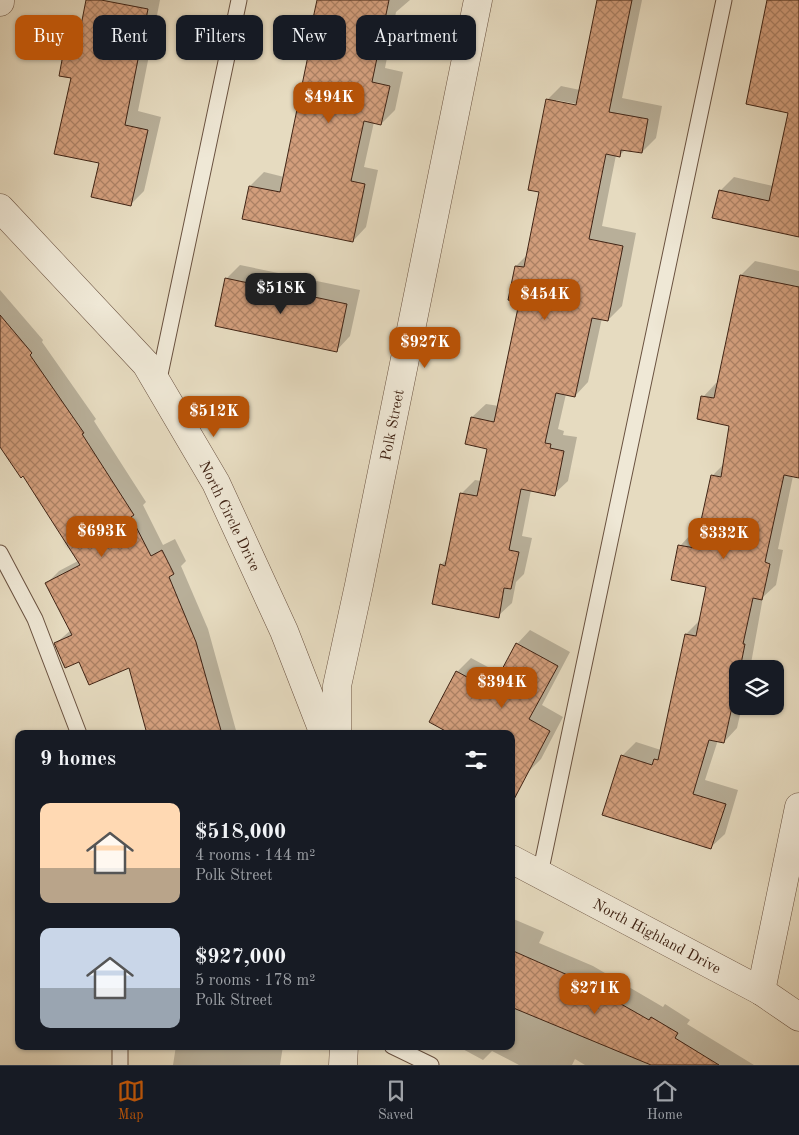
<!DOCTYPE html>
<html lang="en">
<head>
<meta charset="utf-8">
<style>
	body { margin:0; font-family:"Old Standard TT",serif; background:#20242c; color:#f1f3f6; height:100vh; display:flex; flex-direction:column; font-size:19px; white-space:nowrap }
	* { box-sizing:border-box; margin:0 }
	p { font-size:16px; color:#9ea1a6 }
	.icon { flex:none; width:28px; height:28px; fill:none; stroke:currentColor; stroke-width:2; stroke-linecap:round; stroke-linejoin:round }
	.map { position:relative; flex:1; overflow:hidden }
	.drawer { position:absolute; left:15px; top:730px; width:500px; height:320px; display:flex; flex-direction:column; background:#171b24; border-radius:10px; box-shadow:0 1px 4px #0004 }
	.drawer>* { flex:none }
	.top-card { position:absolute; left:15px; top:15px; width:500px; height:45px; display:flex; gap:10px }
	.controls { position:absolute; left:729px; top:660px; display:grid; gap:10px }
	.controls a { display:grid; place-items:center; width:55px; height:55px; border-radius:10px; background:#171b24; box-shadow:0 1px 4px #0004; font-size:25px }
	.price { position:absolute; translate:-50% -42px; padding:0 11px; border-radius:10px; background:#b45309; color:#fff; font-size:16px; line-height:32px; filter:drop-shadow(0 1px 2px #0008) }
	.price::after { content:''; position:absolute; left:50%; top:30px; width:15px; height:11px; margin-left:-8px; background:inherit; clip-path:polygon(0 0,100% 0,50% 100%) }
	.price.selected { background:#222; color:#fff }
	ul { padding:0; list-style:none }
	li { display:flex; align-items:center; gap:15px; height:125px; padding:0 25px }
	li span { display:grid; place-items:center; flex:none; width:140px; height:100px; border-radius:10px; color:#555 }
	li>.icon { margin-inline-start:auto }
	span .icon { width:60px; height:60px; fill:#fffc; stroke-width:1 }
	li b { font-size:21px }
	h2 { display:flex; justify-content:space-between; align-items:center; height:60px; padding:0 25px; font-size:21px }
	.chip { padding:0 18px; border-radius:10px; background:#171b24; box-shadow:0 1px 4px #0004; font-size:18px; line-height:45px }
	.chip.selected { background:#b45309; color:#fff }
	.tab-bar { display:flex; justify-content:space-around; align-items:center; height:70px; border-top:1px solid #363941; background:#171b24; font-size:14px; color:#9ea1a6 }
	.tab-bar a { display:grid; justify-items:center; gap:2px }
	.tab-bar .selected { color:#b45309 }
	.map>svg:first-child { display:block }
</style>
</head>
<body>
<div class="map">
<svg width="799" height="1065" viewBox="0 0 799 1065">
	<defs>
		<pattern id="building-cross-hatch" width="8" height="8" patternUnits="userSpaceOnUse" patternTransform="scale(1.25)"><rect width="8" height="8" fill="#d29e7c"/><path d="M0 0l8 8M0 8l8-8" fill="none" stroke="#ac8164"/></pattern>
	</defs>
	<rect width="100%" height="100%" fill="#e6dbc0"/>
	<filter id="stains"><feTurbulence type="fractalNoise" baseFrequency=".004" numOctaves="4"/><feColorMatrix values="0 0 0 0 .2 0 0 0 0 .09 0 0 0 0 .02 0 0 0 .5 -.17"/></filter>
	<radialGradient id="worn" r=".72"><stop offset=".6" stop-color="#630" stop-opacity="0"/><stop offset="1" stop-color="#630" stop-opacity=".3"/></radialGradient>
	<g fill="#0003" fill-rule="evenodd">
		<path d="M87,0h73l-22,111 23,6 -17,74 -14,14 -30,-42 -28,-86 -6,-33 15,-13z"/>
		<path d="M318,0h92l-14,12 -11,56 18,4 -8,38 -14,14 -7,-2 -10,45 14,3 -12,57 -13,14 -109,-23 6,-32 14,-14 20,5 26,-127z"/>
		<path d="M599,0h43l-20,98 40,8 -6,32 -14,14 -16,-3 -7,7 -3,-1 -14,71 34,7 -14,73 -14,14 -6,-2 -14,64 -13,14 -9,-2 -8,35 6,2 -1,4 14,2 -9,44 -14,13 -23,-4 -9,46 10,2 -8,36 -8,8 -4,21 -14,13 -57,-51 7,-7 13,-64 14,-14 6,1 7,-33 -16,-31 14,-13 13,2 22,-104 -5,-36 11,-11 13,-64 7,-91 14,-14 19,4zM556,100l26,5v3l-26,-5z"/>
		<path d="M768,0h31v236l-79,-45 14,-14 39,9 17,-74z"/>
		<path d="M755,261l44,10v203l-6,2 -15,73 5,1 -7,35 -13,12 -13,72h-12v37h4l-5,22 -13,14 -6,-2 -13,40 33,10 -13,44 -14,13 -89,-91 14,-14 25,8 25,-116 14,-14 7,-34 -27,-40 13,-14 6,1 13,-57 12,-12 6,-39 -27,-28 13,-14h2l23,-108z"/>
		<path d="M240,265l120,25 -10,46 -13,14 -111,-71z"/>
		<path d="M0,290l43,50 -1,2 54,77 -2,2 52,81 -3,3 20,40 12,-6 11,22 -5,5 27,63 29,105h-89l-18,-68 -50,-6 -24,-17 15,-13 -24,-47 12,-12 19,-10 -54,-87 -24,-29z"/>
		<path d="M530,630l40,22 -28,53 21,12 -22,42 -14,14 -16,-39 -54,-62 14,-14 30,16 16,-30z"/>
		<path d="M511,918l33,14 -5,11 54,23 70,41 2,-3 25,16 -3,4 67,41h-169l-10,-6 -3,6h-53l-27,-14 -9,9 -24,-13 52,-1z"/>
		<path d="M176,1046h107l-3,19h-107z"/>
	</g>
	<g fill="url(#building-cross-hatch)" stroke="#402415">
		<path d="M86,0h15l47,9 -23,116 23,5 -17,76 -40,-9 8,-34 -45,-9 17,-76 -12,-2 6,-32 12,2z"/>
		<path d="M317,0h72l-17,82 18,4 -9,39 -17,-4 -13,60 14,3 -12,58 -111,-23 7,-33 31,6 29,-141h-3z"/>
		<path d="M597,0h35l-23,112 39,7 -6,34 -21,-3 -1,7 -14,-3 -17,85 34,7 -15,75 -16,-3 -17,79 -19,-4 -11,50 6,1 -1,4 14,3 -9,45 -34,-7 -12,61 10,2 -8,37 -7,-1 -5,30 -67,-14 8,-40 5,2 15,-73 17,3 10,-47 -22,-5 6,-27 23,5 25,-119 -11,-3 7,-34 9,1 15,-75 -11,-2 18,-91 30,6z"/>
		<path d="M767,0h32v237l-87,-19 7,-28 50,11 19,-88 -42,-9z"/>
		<path d="M740,275l59,12v191l-15,-3 -19,87 5,2 -8,36 -9,-2 -10,46h2l-5,25h-2v11l-14,63 -15,-3 -16,54 33,10 -15,45 -109,-34 19,-60 31,10 2,-6 4,1 27,-126 11,2 10,-49 -35,-7 7,-35 17,3 16,-73 10,2 8,-51 -32,-7 4,-23 13,2z"/>
		<path d="M225,278l122,26 -10,48 -122,-26z"/>
		<path d="M0,315l32,38 -2,2 54,78 -2,1 52,81 -3,2 20,39 11,-6 12,24 -5,3 27,65 26,92h-75l-18,-66 -40,17 -10,-23 -14,6 -11,-25 18,-8 -27,-52 35,-18 -57,-89 -2,2 -21,-31z"/>
		<path d="M516,643l42,23 -29,53 21,12 -39,74v-71h-60l-22,-12 27,-51 35,19z"/>
		<path d="M511,950l68,30 70,40 2,-3 27,16 -3,5 44,27h-68l-140,-58z"/>
	</g>
	<g fill="none" stroke-linecap="round" stroke-linejoin="round">
		<defs>
			<g id="service">
				<path d="M158,384l81,-384"/>
				<path d="M0,553l35,66 44,115"/>
				<path d="M540,874l184,-874"/>
				<path d="M392,1046l39,19"/>
				<path d="M120,1065v-19"/>
			</g>
			<g id="minor">
				<path d="M0,2v-2"/>
				<path d="M0,208l146,156 70,119 68,148 40,103"/>
				<path d="M337,734v-48l22,-101 119,-585"/>
				<path d="M511,859l250,132 38,26"/>
				<path d="M761,991l38,-184"/>
				<path d="M343,1065l1,-19"/>
			</g>
		</defs>
		<use href="#service" stroke="#6a5240" stroke-width="17"/>
		<use href="#minor" stroke="#6a5240" stroke-width="29"/>
		<use href="#service" stroke="#efe8d6" stroke-width="15"/>
		<use href="#minor" stroke="#efe8d6" stroke-width="28"/>
	</g>
	<g text-anchor="middle" stroke-width="4" stroke-linejoin="round" paint-order="stroke">
		<g font-size="15" fill="#402415" stroke="#efe8d6">
			<text transform="translate(392 425) rotate(-79)" y="5">Polk Street</text>
			<text transform="translate(230 516) rotate(64)" y="5">North Circle Drive</text>
			<text transform="translate(657 936) rotate(28)" y="5">North Highland Drive</text>
		</g>
	</g>
	<rect width="100%" height="100%" filter="url(#stains)"/>
	<rect width="100%" height="100%" fill="url(#worn)"/>
</svg>
<div class="controls">
<a><svg class="icon" aria-label="layers" viewBox="0 0 24 24"><path d="M12 4l9 5-9 5-9-5zM3 14l9 5 9-5"/></svg></a>
</div>
<b class="price" style="left:329px;top:124px">$494K</b>
<b class="price selected" style="left:281px;top:315px">$518K</b>
<b class="price" style="left:545px;top:321px">$454K</b>
<b class="price" style="left:425px;top:369px">$927K</b>
<b class="price" style="left:214px;top:438px">$512K</b>
<b class="price" style="left:102px;top:558px">$693K</b>
<b class="price" style="left:724px;top:560px">$332K</b>
<b class="price" style="left:502px;top:709px">$394K</b>
<b class="price" style="left:595px;top:1015px">$271K</b>
<div class="top-card">
<a class="chip selected">Buy</a>
<a class="chip">Rent</a>
<a class="chip">Filters</a>
<a class="chip">New</a>
<a class="chip">Apartment</a>
</div>
<section class="drawer">
<h2>9 homes<svg class="icon" aria-label="filters" viewBox="0 0 24 24"><path d="M4 7h16M4 17h16"/><circle cx="9" cy="7" r="2"/><circle cx="15" cy="17" r="2"/></svg></h2>
<ul>
<li><span style="background:linear-gradient(#ffd9b3 65%,#b9a48a 0)"><svg class="icon" aria-label="home" viewBox="0 0 24 24"><path d="M3 11l9-7 9 7M6 9v11h12V9"/></svg></span><div><b>$518,000</b><p>4 rooms · 144 m²</p><p>Polk Street</p></div></li>
<li><span style="background:linear-gradient(#c9d6e8 60%,#9aa5b1 0)"><svg class="icon" aria-label="home" viewBox="0 0 24 24"><path d="M3 11l9-7 9 7M6 9v11h12V9"/></svg></span><div><b>$927,000</b><p>5 rooms · 178 m²</p><p>Polk Street</p></div></li>
</ul>
</section>
</div>
<nav class="tab-bar">
<a class="selected"><svg class="icon" aria-label="map" viewBox="0 0 24 24"><path d="M3 6l6-2 6 2 6-2v14l-6 2-6-2-6 2zM9 4v14M15 6v14"/></svg>Map</a>
<a><svg class="icon" aria-label="saved" viewBox="0 0 24 24"><path d="M7 4h10v16l-5-4-5 4z"/></svg>Saved</a>
<a><svg class="icon" aria-label="home" viewBox="0 0 24 24"><path d="M3 11l9-7 9 7M6 9v11h12V9"/></svg>Home</a>
</nav>
</body>
</html>
